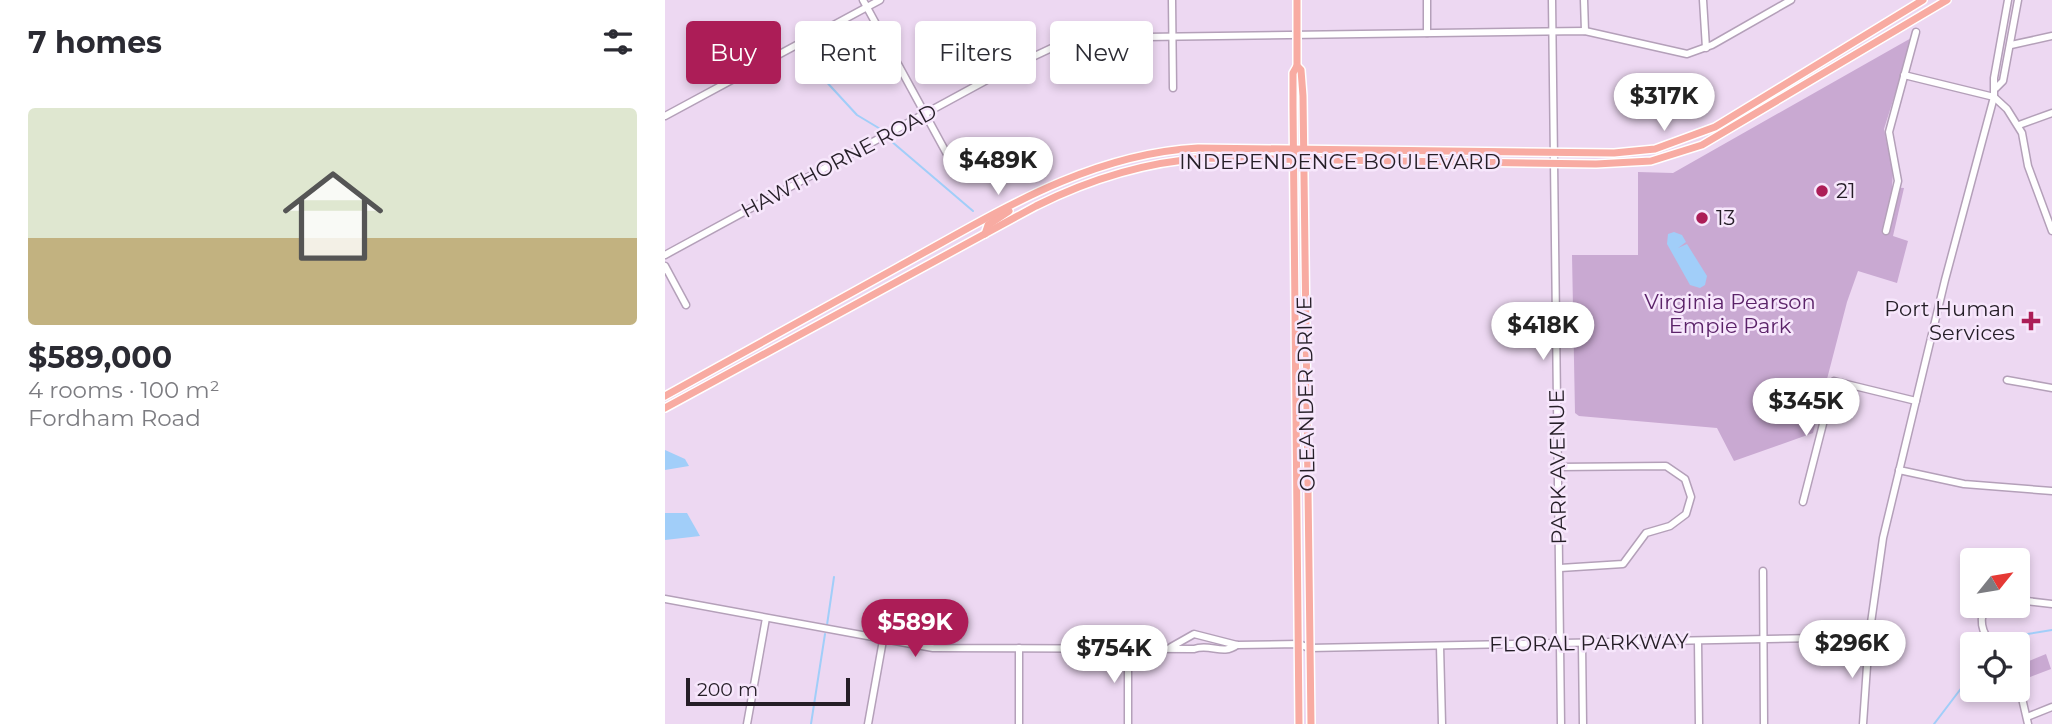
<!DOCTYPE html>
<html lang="en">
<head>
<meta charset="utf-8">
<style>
	body { margin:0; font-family:Montserrat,sans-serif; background:#f7f7f7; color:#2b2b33; height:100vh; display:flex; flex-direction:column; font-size:26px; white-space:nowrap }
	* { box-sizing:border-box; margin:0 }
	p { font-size:23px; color:#7c7c81 }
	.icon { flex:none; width:38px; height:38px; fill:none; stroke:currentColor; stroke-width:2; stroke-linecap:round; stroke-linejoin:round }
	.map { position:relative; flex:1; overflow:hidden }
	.panel { display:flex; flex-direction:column; background:#fff; width:665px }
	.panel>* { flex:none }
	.top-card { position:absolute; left:21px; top:21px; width:665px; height:63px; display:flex; gap:14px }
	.needle { width:46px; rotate:60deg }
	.controls { position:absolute; left:1295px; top:548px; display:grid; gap:14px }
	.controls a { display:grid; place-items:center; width:70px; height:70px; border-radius:7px; background:#fff; box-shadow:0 4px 10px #0003; font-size:35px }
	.scale { position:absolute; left:21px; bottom:18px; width:164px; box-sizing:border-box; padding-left:7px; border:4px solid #251e27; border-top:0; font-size:19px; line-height:24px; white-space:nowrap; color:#251e27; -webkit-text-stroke:5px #f7e7fc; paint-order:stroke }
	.price { position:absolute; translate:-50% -60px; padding:0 16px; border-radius:24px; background:#fff; color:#222; font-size:23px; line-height:46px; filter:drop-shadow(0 2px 4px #0008) }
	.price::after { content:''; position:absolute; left:50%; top:42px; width:21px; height:16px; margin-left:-10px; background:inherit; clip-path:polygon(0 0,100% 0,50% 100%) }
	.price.active { background:#ac1d57; color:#fff }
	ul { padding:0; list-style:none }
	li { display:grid; align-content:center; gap:14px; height:371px; padding:0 28px }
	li+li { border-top:2px solid #e1e1e2 }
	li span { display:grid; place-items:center; height:217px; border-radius:7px; color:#555 }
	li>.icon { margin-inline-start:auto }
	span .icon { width:126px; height:126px; fill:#fffc; stroke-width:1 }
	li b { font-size:30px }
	h2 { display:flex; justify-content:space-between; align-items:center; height:84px; padding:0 28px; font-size:30px }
	.pill { padding:0 24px; border-radius:7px; background:#fff; box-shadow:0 4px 10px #0003; font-size:24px; line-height:63px }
	.pill.active { background:#ac1d57; color:#fff }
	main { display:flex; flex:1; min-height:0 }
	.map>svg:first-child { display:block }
</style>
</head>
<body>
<main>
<section class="panel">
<h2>7 homes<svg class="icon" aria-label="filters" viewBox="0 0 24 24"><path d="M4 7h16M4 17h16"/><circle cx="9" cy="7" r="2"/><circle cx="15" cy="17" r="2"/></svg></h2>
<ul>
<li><span style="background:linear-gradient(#dfe7d0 60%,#c2b280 0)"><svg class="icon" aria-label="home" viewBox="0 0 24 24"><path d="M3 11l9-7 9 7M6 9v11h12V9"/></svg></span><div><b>$589,000</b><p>4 rooms · 100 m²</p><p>Fordham Road</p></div></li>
</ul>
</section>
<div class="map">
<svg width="1387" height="724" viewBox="0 0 1387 724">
	<rect width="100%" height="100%" fill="#edd8f2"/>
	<g fill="#c9a9d2">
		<path d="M1248,37l-29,92 9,44 -1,14 12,1 -11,48 15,5 -11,42 -39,-12 -11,31 -34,131 -79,28 -17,-33 -138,-12 -4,-3 -3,-158h66v-83l35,1z"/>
		<path d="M1381,654l5,15 -26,10 -6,-14z"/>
	</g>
	<g fill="#a1cef9">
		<path d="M1009,232l8,3 4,7 -8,6 9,-4 20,32 -2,9 -5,3 -10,-3 -23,-41 1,-10z"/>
		<path d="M0,450l20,9 4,7 -24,4z"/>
		<path d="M0,513h22l13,23 -35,4z"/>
	</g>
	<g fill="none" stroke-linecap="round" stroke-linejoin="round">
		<g stroke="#a1cef9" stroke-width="2">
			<path d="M113,44l2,2"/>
			<path d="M131,63l26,14 35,38 25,15"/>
			<path d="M226,141l82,70"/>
			<path d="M162,625l7,-48"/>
			<path d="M1331,639l56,-9"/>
			<path d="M146,724l14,-90"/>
			<path d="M1269,724l38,-50"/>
		</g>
		<defs>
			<g id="minor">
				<path d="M198,0l91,167"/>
				<path d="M507,0l1,88"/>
				<path d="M887,0l9,724"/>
				<path d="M919,0l1,31"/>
				<path d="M1038,0l3,48"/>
				<path d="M762,33v-33"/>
				<path d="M1346,45l41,-9"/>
				<path d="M1239,75l90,22 13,12 15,24 6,33 24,65"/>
				<path d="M1331,88l7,-7 15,-81"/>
				<path d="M0,116l215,-116"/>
				<path d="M1354,125l33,-12"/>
				<path d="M1221,231l12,-50 -9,-49 27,-100"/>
				<path d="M0,255l342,-186 66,-31 512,-7 102,23 25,-9 79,-45"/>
				<path d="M0,266l21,39"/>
				<path d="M1342,380l45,8"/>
				<path d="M893,467l108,-1 19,13 6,18 -5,17 -16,12 -24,7 -23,31 -63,4"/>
				<path d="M1234,470l65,14 88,7"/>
				<path d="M1138,502l31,-121 82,20"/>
				<path d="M1098,571l1,153"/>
				<path d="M0,599l268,49 261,1c16,-6 29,7 43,-4"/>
				<path d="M1353,600l34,4"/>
				<path d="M1323,606c-11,11 -6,27 4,38"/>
				<path d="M1033,641l1,83"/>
				<path d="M917,644l1,80"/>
				<path d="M463,646v78"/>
				<path d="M775,646l2,78"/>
				<path d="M506,647l23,-13 43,11 62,-1 10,4 560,-11"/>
				<path d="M354,648v76"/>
				<path d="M1353,681l10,43"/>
				<path d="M1362,717l25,-10"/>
				<path d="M82,724l19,-106"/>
				<path d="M203,724l15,-84"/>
				<path d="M1198,724l6,-87 14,-99 62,-258 49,-183v-19l14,-78"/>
			</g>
			<g id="major">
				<path d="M632,0v66l-4,7v33l6,618"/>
				<path d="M632,66l4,4 2,26 8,628"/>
				<path d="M320,234l3,-9 21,-14"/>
				<path d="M0,396c78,-43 156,-86 233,-129 95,-52 188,-113 300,-119l416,5 41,-4 60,-22 208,-127"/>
				<path d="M0,408l371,-202c54,-27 109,-44 169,-48l391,6 55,-3 51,-16 245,-145"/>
			</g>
		</defs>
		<use href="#minor" stroke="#b4a0b9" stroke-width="9"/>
		<use href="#major" stroke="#fff" stroke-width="10"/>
		<use href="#minor" stroke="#fff" stroke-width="6"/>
		<use href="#major" stroke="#f8aba2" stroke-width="7"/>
	</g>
	<g fill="#ac1d57" stroke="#f7e7fc" stroke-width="2.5">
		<circle cx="1157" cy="191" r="7"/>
		<circle cx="1037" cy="218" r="7"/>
		<path d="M1362.5 310.5h7v7h7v7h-7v7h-7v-7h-7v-7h7z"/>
	</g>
	<g text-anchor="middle" stroke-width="5" stroke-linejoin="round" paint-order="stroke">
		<g font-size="21" fill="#251e27" stroke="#f7e7fc">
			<text transform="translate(174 161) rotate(-28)" y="7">HAWTHORNE ROAD</text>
			<text x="675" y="169">INDEPENDENCE BOULEVARD</text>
			<text transform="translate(641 394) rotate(-91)" y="7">OLEANDER DRIVE</text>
			<text transform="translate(893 467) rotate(-91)" y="7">PARK AVENUE</text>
			<text transform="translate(924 643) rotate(-1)" y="7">FLORAL PARKWAY</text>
		</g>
		<g font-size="21" fill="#251e27" stroke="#f7e7fc" text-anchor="start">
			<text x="1171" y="198">21</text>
			<text x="1051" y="225">13</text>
			<text x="1350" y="316" text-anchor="end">Port Human<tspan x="1350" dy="24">Services</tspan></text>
		</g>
		<g font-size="21" fill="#5b2369" stroke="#f7e7fc">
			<text x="1065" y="309">Virginia Pearson<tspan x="1065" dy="24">Empie Park</tspan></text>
		</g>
	</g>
</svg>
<div class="controls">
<a><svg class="needle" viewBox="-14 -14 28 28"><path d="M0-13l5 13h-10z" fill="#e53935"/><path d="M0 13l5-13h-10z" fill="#7c7c81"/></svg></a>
<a><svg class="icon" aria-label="locate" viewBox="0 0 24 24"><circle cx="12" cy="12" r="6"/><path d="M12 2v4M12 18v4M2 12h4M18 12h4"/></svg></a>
</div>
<div class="scale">200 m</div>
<b class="price" style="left:999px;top:133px">$317K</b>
<b class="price" style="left:333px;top:197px">$489K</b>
<b class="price" style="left:878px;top:362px">$418K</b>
<b class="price" style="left:1141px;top:438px">$345K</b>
<b class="price active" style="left:250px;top:659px">$589K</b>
<b class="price" style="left:1187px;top:680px">$296K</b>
<b class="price" style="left:449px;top:685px">$754K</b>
<div class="top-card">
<a class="pill active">Buy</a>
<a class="pill">Rent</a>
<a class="pill">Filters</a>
<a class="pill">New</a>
</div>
</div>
</main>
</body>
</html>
